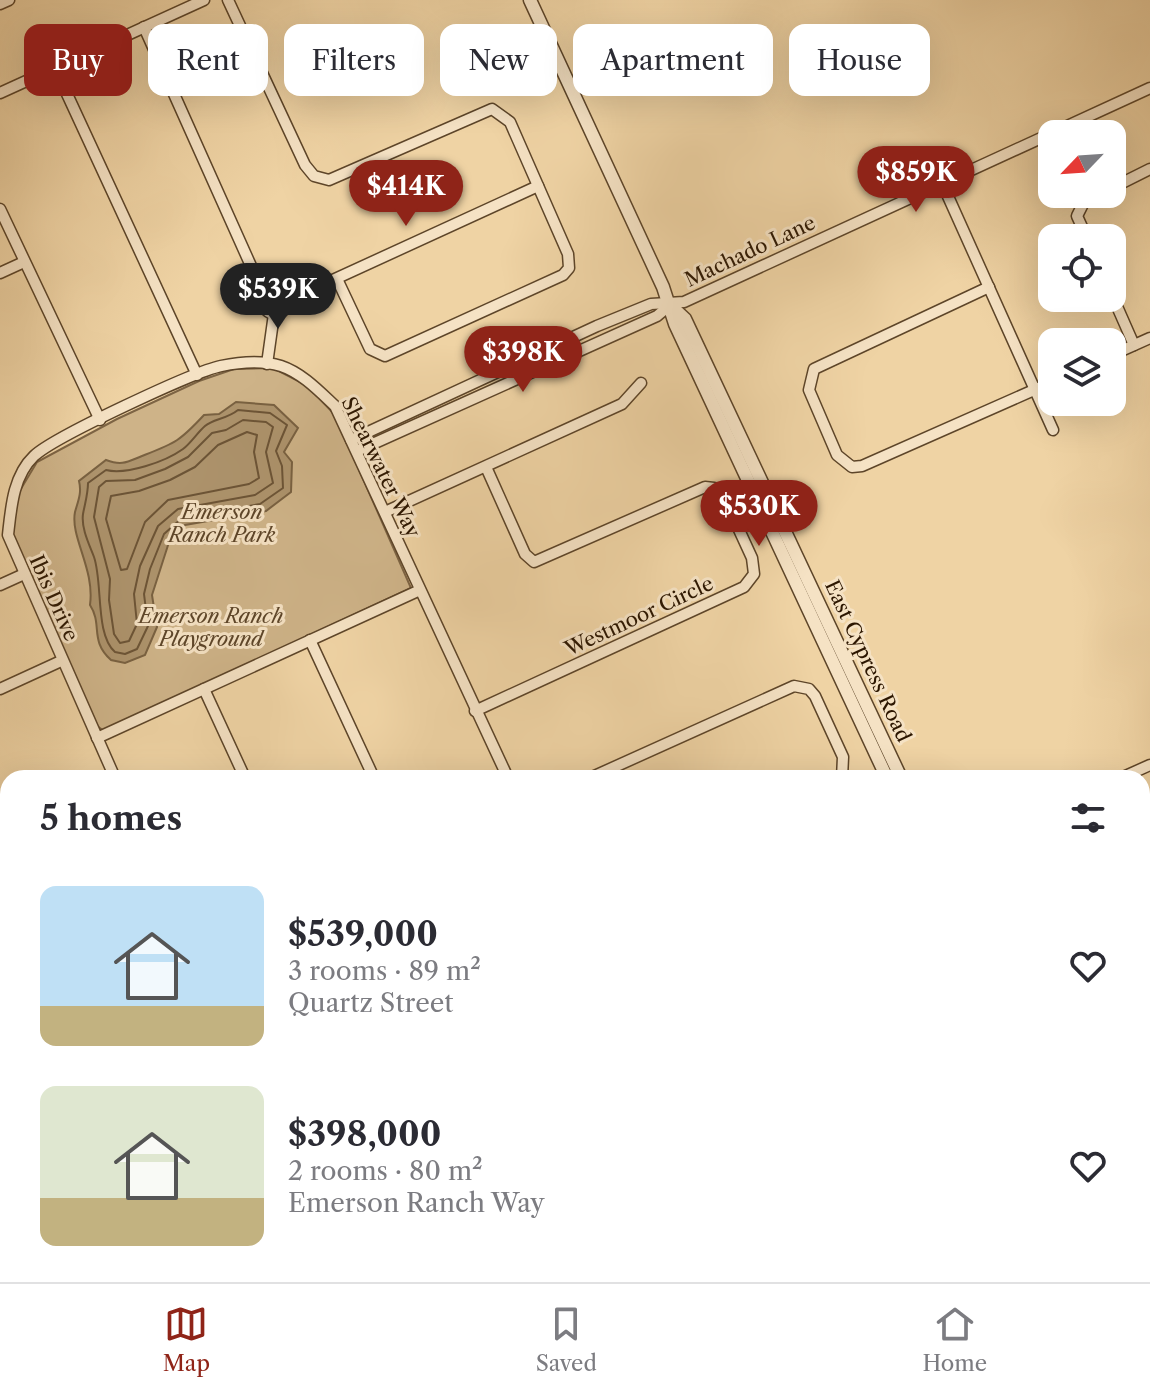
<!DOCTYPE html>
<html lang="en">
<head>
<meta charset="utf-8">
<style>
	body { margin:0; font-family:"Libre Caslon Text",serif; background:#f7f7f7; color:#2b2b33; height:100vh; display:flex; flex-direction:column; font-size:30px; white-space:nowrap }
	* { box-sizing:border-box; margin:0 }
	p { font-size:26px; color:#7c7c81 }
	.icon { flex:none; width:44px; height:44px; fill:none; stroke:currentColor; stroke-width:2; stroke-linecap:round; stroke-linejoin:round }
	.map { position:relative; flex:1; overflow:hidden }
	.side { position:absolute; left:0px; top:770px; width:1150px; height:512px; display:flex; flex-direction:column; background:#fff; border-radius:24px 24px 0 0; box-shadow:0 8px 32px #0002 }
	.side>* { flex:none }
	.top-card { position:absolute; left:24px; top:24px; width:1102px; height:72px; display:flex; gap:16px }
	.needle { width:52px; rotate:245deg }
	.tools { position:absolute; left:1038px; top:120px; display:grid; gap:16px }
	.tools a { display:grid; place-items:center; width:88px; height:88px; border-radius:16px; background:#fff; box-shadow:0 8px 32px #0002; font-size:40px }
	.price { position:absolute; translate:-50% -68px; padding:0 18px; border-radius:28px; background:#8f2418; color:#fff; font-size:26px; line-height:52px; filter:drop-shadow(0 2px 4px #0008) }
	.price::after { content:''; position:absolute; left:50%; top:48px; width:24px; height:18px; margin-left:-12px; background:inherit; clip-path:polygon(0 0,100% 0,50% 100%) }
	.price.active { background:#222; color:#fff }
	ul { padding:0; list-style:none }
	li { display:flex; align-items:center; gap:24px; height:200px; padding:0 40px }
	li span { display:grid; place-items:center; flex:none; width:224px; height:160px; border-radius:16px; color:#555 }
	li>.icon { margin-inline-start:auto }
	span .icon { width:96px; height:96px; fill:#fffc; stroke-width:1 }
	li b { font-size:34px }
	h2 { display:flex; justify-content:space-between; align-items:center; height:96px; padding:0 40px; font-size:34px }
	.pill { padding:0 28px; border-radius:16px; background:#fff; box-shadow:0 8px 32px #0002; font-size:28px; line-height:72px }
	.pill.active { background:#8f2418; color:#fff }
	.tab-bar { display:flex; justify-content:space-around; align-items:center; height:112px; border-top:2px solid #e1e1e2; background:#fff; font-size:22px; color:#7c7c81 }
	.tab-bar a { display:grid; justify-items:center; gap:4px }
	.tab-bar .active { color:#8f2418 }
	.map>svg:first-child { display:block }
</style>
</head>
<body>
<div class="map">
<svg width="1150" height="1282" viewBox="0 0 1150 1282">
	<rect width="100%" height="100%" fill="#efd3a4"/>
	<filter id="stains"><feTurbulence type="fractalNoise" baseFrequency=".0025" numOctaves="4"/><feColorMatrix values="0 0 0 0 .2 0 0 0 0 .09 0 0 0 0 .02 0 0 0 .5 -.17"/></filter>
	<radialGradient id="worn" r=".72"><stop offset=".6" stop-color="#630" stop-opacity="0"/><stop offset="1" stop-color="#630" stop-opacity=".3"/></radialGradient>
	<path fill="#ceb388" stroke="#7d6444" stroke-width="2" d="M273,368l35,18 27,29 76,173 -307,143 -11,-8 -81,-190 7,-41 18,-30 80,-43 82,-38 35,-12z"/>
	<path fill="#ad936c" stroke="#796141" stroke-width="2" d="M236,402l38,3 24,23 -14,24 8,10 -1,30 -25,19 -81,14 -15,14 -18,56 5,32 -12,28 -20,8 -14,-3c-22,-20 -8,-35 -21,-55 5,-36 -20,-68 -15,-93 3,-11 7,-19 4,-31l27,-21c16,6 21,2 36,-4 33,-13 37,-14 62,-41l15,-1z"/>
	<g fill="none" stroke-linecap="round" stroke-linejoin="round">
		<g stroke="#6c5436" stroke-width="2">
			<path d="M238,410l32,3 17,12 -11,26 6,15 1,22 -23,16 -78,14 -18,16 -14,35 -6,25 4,32 -11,23 -12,5 -10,-2c-20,-17 -12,-69 -21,-95 -5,-13 -13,-29 -11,-43 2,-11 5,-20 5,-31l18,-13c20,5 59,-8 77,-21 8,-6 14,-16 22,-23 8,-7 22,-7 33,-16z"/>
			<path d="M243,420l23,2 7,5 -7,25 7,31 -18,12 -77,14 -20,17 -18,40 -6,28 3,30 -8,17 -9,2 -6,-9 -5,-34 1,-21 -16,-62 5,-30 7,-6 29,-1 30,-11 23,-12 24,-24 14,-3z"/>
			<path d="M247,432l10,3 -3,17 5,26 -10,6 -81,16 -23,22 -18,47 -6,1 -15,-51 5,-23 28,-5 31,-11 25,-13 23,-22z"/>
		</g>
		<defs>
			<g id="minor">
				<path d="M228,0l77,165 9,11 15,4 163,-71 18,13 58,132 1,14 -6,7 -178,81 -15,-7 -33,-70"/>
				<path d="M0,4l9,-4"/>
				<path d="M144,27l120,268"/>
				<path d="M55,68l142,307"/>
				<path d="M0,93l204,-93"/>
				<path d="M942,183l111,247"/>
				<path d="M1112,188l38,-19"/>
				<path d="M0,209l100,211"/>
				<path d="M1087,238l-10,-22 7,-14 16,-8"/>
				<path d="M0,273l24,-11"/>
				<path d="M989,287l-175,82 -5,21 28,65 15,12 10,-1 190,-84"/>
				<circle cx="275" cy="302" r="12"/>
				<path d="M1112,295l22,50"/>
				<path d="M287,301l251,-115"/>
				<path d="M1112,355l38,-17"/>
				<path d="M267,364l7,-50"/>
				<path d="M351,440l246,-114 54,-22 33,-2 466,-214"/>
				<path d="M357,451l300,-135 13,-11"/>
				<path d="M385,512l237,-108 19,-21"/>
				<path d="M0,585l22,-10"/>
				<path d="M310,640l64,138"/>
				<path d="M0,689l61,-28"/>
				<path d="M204,689l41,89"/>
				<path d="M475,711l269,-124 10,-13 -2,-16 -28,-61 -10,-9 -9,-1 -171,75 -9,-8 -39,-87"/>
				<path d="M97,738l323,-148"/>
				<path d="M115,778l-107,-243c3,-27 5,-59 26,-79 20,-19 159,-84 187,-90 19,-4 41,-6 60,0 21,7 38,25 54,40l173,372"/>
				<path d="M590,778l204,-92 15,3 6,7 28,61 -1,21"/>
				<path d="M1121,778l29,-13"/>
				<path d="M0,813l8,17"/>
				<path d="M1142,893l8,-4"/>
				<path d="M1142,1017l8,-3"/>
				<path d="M0,1075l8,17"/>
				<path d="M1142,1092l8,-4"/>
				<path d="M1142,1103l8,-3"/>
				<path d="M0,1168l8,-4"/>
				<path d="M55,1274l3,8"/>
				<path d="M342,1274l4,8"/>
				<path d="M17,1282l18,-8"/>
				<path d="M287,1282l18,-8"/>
				<path d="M719,1282l15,-8"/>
				<path d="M748,1282l18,-8"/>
			</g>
			<g id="tertiary">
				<path d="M530,0l133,287 12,37 212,454"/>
				<path d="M670,305l15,14 216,459"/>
				<path d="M1119,1274l4,8"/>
				<path d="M1138,1274l4,8"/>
			</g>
		</defs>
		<use href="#minor" stroke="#5d4529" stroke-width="13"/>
		<use href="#tertiary" stroke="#5d4529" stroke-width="15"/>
		<use href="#minor" stroke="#f5e2c4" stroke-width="10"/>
		<use href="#tertiary" stroke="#f5e2c4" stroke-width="12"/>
	</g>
	<g text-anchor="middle" stroke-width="6" stroke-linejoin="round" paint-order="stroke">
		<g font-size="20" fill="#2c1600" stroke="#f5e2c4">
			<text transform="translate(750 251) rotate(-25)" y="7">Machado Lane</text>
			<text transform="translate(381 467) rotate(64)" y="7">Shearwater Way</text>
			<text transform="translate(54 598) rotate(66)" y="7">Ibis Drive</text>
			<text transform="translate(639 616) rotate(-25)" y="7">Westmoor Circle</text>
			<text transform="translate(868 661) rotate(65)" y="7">East Cypress Road</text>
		</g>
		<g font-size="20" font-style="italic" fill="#5d4529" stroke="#f5e2c4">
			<text x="222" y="519">Emerson<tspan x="222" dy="23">Ranch Park</tspan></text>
			<text x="211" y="623">Emerson Ranch<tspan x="211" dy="23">Playground</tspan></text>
		</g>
	</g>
	<rect width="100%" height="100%" filter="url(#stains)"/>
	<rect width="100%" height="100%" fill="url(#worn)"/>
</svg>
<div class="tools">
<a><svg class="needle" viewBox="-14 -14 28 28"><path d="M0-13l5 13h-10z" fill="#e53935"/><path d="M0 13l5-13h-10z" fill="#7c7c81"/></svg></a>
<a><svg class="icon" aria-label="locate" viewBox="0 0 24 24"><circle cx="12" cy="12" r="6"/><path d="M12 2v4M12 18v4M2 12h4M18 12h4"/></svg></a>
<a><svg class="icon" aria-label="layers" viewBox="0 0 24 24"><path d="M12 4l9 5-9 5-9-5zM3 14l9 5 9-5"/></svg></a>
</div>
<b class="price" style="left:916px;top:214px">$859K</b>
<b class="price" style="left:406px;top:228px">$414K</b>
<b class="price active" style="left:278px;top:331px">$539K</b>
<b class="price" style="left:523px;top:394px">$398K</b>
<b class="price" style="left:759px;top:548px">$530K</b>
<div class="top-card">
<a class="pill active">Buy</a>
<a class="pill">Rent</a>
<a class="pill">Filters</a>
<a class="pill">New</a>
<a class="pill">Apartment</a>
<a class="pill">House</a>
</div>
<section class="side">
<h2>5 homes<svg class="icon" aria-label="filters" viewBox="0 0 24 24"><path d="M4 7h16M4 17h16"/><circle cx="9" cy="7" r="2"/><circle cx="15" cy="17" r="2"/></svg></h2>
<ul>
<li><span style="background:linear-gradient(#bfe0f5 75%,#c2b280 0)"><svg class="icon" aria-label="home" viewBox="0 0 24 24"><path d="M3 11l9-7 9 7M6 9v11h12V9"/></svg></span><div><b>$539,000</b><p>3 rooms · 89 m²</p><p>Quartz Street</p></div><svg class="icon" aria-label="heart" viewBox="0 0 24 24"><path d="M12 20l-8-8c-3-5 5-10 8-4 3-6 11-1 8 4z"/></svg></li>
<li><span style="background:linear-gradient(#dfe7d0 70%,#c2b280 0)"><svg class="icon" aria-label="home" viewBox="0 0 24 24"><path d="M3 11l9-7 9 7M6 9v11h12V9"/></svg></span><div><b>$398,000</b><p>2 rooms · 80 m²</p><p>Emerson Ranch Way</p></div><svg class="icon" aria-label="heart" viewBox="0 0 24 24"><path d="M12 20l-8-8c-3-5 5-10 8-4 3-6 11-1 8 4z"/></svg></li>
</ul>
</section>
</div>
<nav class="tab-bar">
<a class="active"><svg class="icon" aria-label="map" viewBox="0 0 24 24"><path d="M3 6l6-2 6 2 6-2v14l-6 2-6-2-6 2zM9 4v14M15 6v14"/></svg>Map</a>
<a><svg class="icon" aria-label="saved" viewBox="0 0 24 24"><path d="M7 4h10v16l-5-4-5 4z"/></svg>Saved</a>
<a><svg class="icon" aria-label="home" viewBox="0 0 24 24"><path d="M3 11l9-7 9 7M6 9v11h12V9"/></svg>Home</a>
</nav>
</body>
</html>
